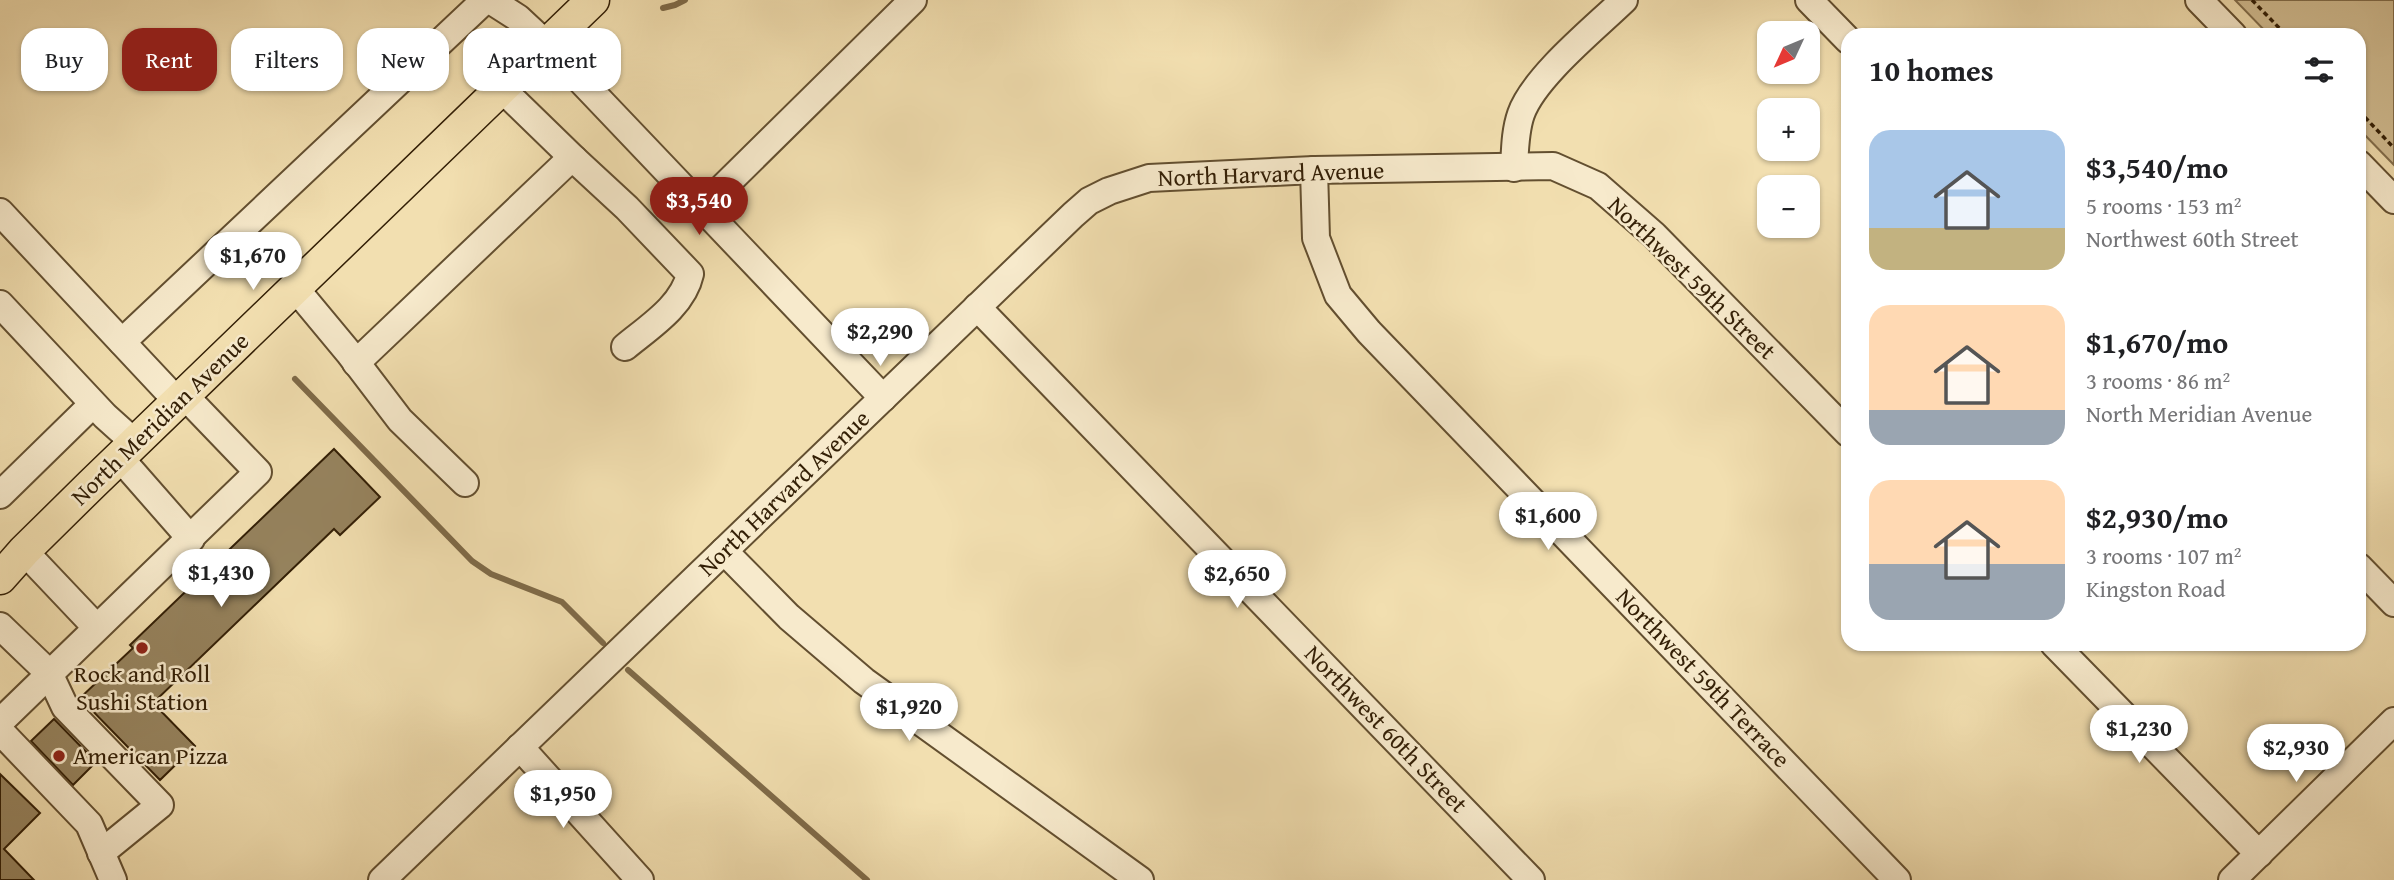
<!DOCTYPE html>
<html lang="en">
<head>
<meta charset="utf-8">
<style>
	body { margin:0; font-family:"Gentium Book Plus",serif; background:#f2f2f2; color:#202124; height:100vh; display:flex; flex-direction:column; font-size:26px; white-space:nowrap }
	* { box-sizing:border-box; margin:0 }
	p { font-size:23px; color:#757577 }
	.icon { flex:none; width:38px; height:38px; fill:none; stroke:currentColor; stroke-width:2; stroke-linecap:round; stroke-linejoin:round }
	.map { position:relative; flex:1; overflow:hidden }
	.sheet { position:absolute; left:1841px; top:28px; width:525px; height:623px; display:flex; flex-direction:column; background:#fff; border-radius:21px; box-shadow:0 2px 5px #0004 }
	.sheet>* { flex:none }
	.banner { position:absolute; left:21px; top:28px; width:665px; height:63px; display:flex; gap:14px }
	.needle { width:46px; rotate:226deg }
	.tools { position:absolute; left:1757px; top:21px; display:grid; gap:14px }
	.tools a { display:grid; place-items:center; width:63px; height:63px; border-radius:14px; background:#fff; box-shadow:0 2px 5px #0004; font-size:35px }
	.price { position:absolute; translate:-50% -60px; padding:0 16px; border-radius:24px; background:#fff; color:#222; font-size:23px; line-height:46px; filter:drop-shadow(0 2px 4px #0008) }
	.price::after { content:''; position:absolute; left:50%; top:42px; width:21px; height:16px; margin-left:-10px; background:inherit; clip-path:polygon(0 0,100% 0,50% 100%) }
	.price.selected { background:#8f2418; color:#fff }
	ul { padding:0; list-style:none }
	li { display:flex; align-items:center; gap:21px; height:175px; padding:0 28px }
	li span { display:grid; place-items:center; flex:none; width:196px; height:140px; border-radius:21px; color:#555 }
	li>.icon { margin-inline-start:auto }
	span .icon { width:84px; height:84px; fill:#fffc; stroke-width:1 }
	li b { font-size:30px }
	h2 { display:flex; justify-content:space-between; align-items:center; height:84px; padding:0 28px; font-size:30px }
	.pill { padding:0 24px; border-radius:21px; background:#fff; box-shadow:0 2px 5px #0004; font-size:24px; line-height:63px }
	.pill.selected { background:#8f2418; color:#fff }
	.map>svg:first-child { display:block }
</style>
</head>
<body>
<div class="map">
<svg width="2394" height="880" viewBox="0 0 2394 880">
	<rect width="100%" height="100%" fill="#f2dfb0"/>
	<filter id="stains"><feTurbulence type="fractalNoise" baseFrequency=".00286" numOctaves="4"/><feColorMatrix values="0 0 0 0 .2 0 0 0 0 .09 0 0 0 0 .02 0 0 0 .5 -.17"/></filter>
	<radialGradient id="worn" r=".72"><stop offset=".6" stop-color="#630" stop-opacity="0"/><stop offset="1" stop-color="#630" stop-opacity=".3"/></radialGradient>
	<path fill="#d2be93" stroke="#826e4c" stroke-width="2" d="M2235,0h159v165l-35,-36v-94h-90z"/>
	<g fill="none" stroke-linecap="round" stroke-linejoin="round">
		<g stroke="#7f6b49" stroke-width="6">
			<path d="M663,8l12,-3 10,-5"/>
			<path d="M295,379l177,182 19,13 71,28 41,41"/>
			<path d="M628,670l239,210"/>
		</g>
	</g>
	<g fill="#96835e" stroke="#331f06" stroke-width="2">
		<path d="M334,449l46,48 -40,38 -6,-6 -181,174 42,43 -35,34 -80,-82 53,-50 -3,-3z"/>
		<path d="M54,719l42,43 -23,23 -42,-44z"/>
		<path d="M0,774l40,39 -36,36 30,31h-34z"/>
	</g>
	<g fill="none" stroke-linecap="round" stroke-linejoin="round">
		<defs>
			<g id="minor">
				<path d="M490,0l28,18 29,27 336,353"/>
				<path d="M1809,0l39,40"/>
				<path d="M2199,0l34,35"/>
				<path d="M502,89l72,70"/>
				<path d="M2359,164l35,36"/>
				<path d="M1514,168c1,-18 1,-37 7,-54 13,-37 74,-86 103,-114"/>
				<path d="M1314,170l2,68 22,57 31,37 528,548"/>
				<path d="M703,207l210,-207"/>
				<path d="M0,212l178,190"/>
				<path d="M295,288l54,65 51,67 65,63"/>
				<path d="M0,304l105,112 30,27"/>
				<path d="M977,307l554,573"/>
				<path d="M122,342l363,-342"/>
				<path d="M356,363l209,-199 9,-5 53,49 63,66c-7,32 -41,53 -65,73"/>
				<path d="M120,458l71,81"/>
				<path d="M0,495l93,-91"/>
				<path d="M24,551l72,76"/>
				<path d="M724,551l65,66 75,64 276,199"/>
				<path d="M2359,567l35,36"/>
				<path d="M0,626l49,47 16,34 95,98 -59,48"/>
				<path d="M2054,644l205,210"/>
				<path d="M0,722l258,-250 -74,-77"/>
				<path d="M0,731l89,93 24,56"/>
				<path d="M520,747l120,133"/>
				<path d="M382,880l691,-665 16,-14 20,-10 40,-13 165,-8 239,-4 45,20 56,49 194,198"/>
				<path d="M2232,880l162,-159"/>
			</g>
			<path id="major" d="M0,578l24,-27 67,-66 502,-485"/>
		</defs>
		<use href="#minor" stroke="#634f30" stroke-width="30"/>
		<use href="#major" stroke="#331f06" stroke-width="35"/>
		<g stroke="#331f06" stroke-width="3.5" stroke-dasharray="5 3.5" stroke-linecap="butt">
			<path d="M2252,0l34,35"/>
			<path d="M2359,111l35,37"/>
		</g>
		<use href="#minor" stroke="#f7eacc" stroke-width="26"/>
		<use href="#major" stroke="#f2dfb0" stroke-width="32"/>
	</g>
	<g fill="#8f2418" stroke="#f7eacc" stroke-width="2.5">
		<circle cx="142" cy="648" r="7"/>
		<circle cx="59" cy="756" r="7"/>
	</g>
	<g text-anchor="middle" stroke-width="5" stroke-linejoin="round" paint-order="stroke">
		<g font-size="24" fill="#331f06" stroke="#f7eacc">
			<text transform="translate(1271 174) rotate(-2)" y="8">North Harvard Avenue</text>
			<text transform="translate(1692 278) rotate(44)" y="8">Northwest 59th Street</text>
			<text transform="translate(160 419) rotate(-44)" y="8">North Meridian Avenue</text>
			<text transform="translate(784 493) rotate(-44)" y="8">North Harvard Avenue</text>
			<text transform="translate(1703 678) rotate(46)" y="8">Northwest 59th Terrace</text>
			<text transform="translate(1386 729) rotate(46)" y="8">Northwest 60th Street</text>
		</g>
		<g font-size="24" fill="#331f06" stroke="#f7eacc">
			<text x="142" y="682">Rock and Roll<tspan x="142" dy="28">Sushi Station</tspan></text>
			<text x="73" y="764" text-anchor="start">American Pizza</text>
		</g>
	</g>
	<rect width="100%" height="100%" filter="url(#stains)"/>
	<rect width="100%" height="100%" fill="url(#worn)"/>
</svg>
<div class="tools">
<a><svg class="needle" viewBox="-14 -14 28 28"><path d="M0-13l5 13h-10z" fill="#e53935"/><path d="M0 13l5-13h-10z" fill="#757577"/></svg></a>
<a>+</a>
<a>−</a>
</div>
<b class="price selected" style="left:699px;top:237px">$3,540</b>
<b class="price" style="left:253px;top:292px">$1,670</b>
<b class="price" style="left:880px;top:368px">$2,290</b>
<b class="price" style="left:1548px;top:552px">$1,600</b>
<b class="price" style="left:221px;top:609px">$1,430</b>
<b class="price" style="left:1237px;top:610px">$2,650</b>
<b class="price" style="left:909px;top:743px">$1,920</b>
<b class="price" style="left:2139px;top:765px">$1,230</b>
<b class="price" style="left:2296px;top:784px">$2,930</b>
<b class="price" style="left:563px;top:830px">$1,950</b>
<div class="banner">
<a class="pill">Buy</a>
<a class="pill selected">Rent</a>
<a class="pill">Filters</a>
<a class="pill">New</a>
<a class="pill">Apartment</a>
</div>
<section class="sheet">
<h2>10 homes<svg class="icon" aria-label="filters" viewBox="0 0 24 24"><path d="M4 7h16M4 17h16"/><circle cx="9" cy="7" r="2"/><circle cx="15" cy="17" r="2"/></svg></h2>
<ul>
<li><span style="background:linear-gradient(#a9c7e8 70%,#c2b280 0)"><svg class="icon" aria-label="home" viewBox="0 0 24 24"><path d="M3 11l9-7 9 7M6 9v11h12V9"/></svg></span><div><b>$3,540/mo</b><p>5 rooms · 153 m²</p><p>Northwest 60th Street</p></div></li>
<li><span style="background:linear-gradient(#ffd9b3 75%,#9aa5b1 0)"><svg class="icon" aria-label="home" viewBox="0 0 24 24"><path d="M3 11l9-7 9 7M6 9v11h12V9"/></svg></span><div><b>$1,670/mo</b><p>3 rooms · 86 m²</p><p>North Meridian Avenue</p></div></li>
<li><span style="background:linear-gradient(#ffd9b3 60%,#9aa5b1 0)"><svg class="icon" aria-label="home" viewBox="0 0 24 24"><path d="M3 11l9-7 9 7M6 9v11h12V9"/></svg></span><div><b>$2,930/mo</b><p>3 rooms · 107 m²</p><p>Kingston Road</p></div></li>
</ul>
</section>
</div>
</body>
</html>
